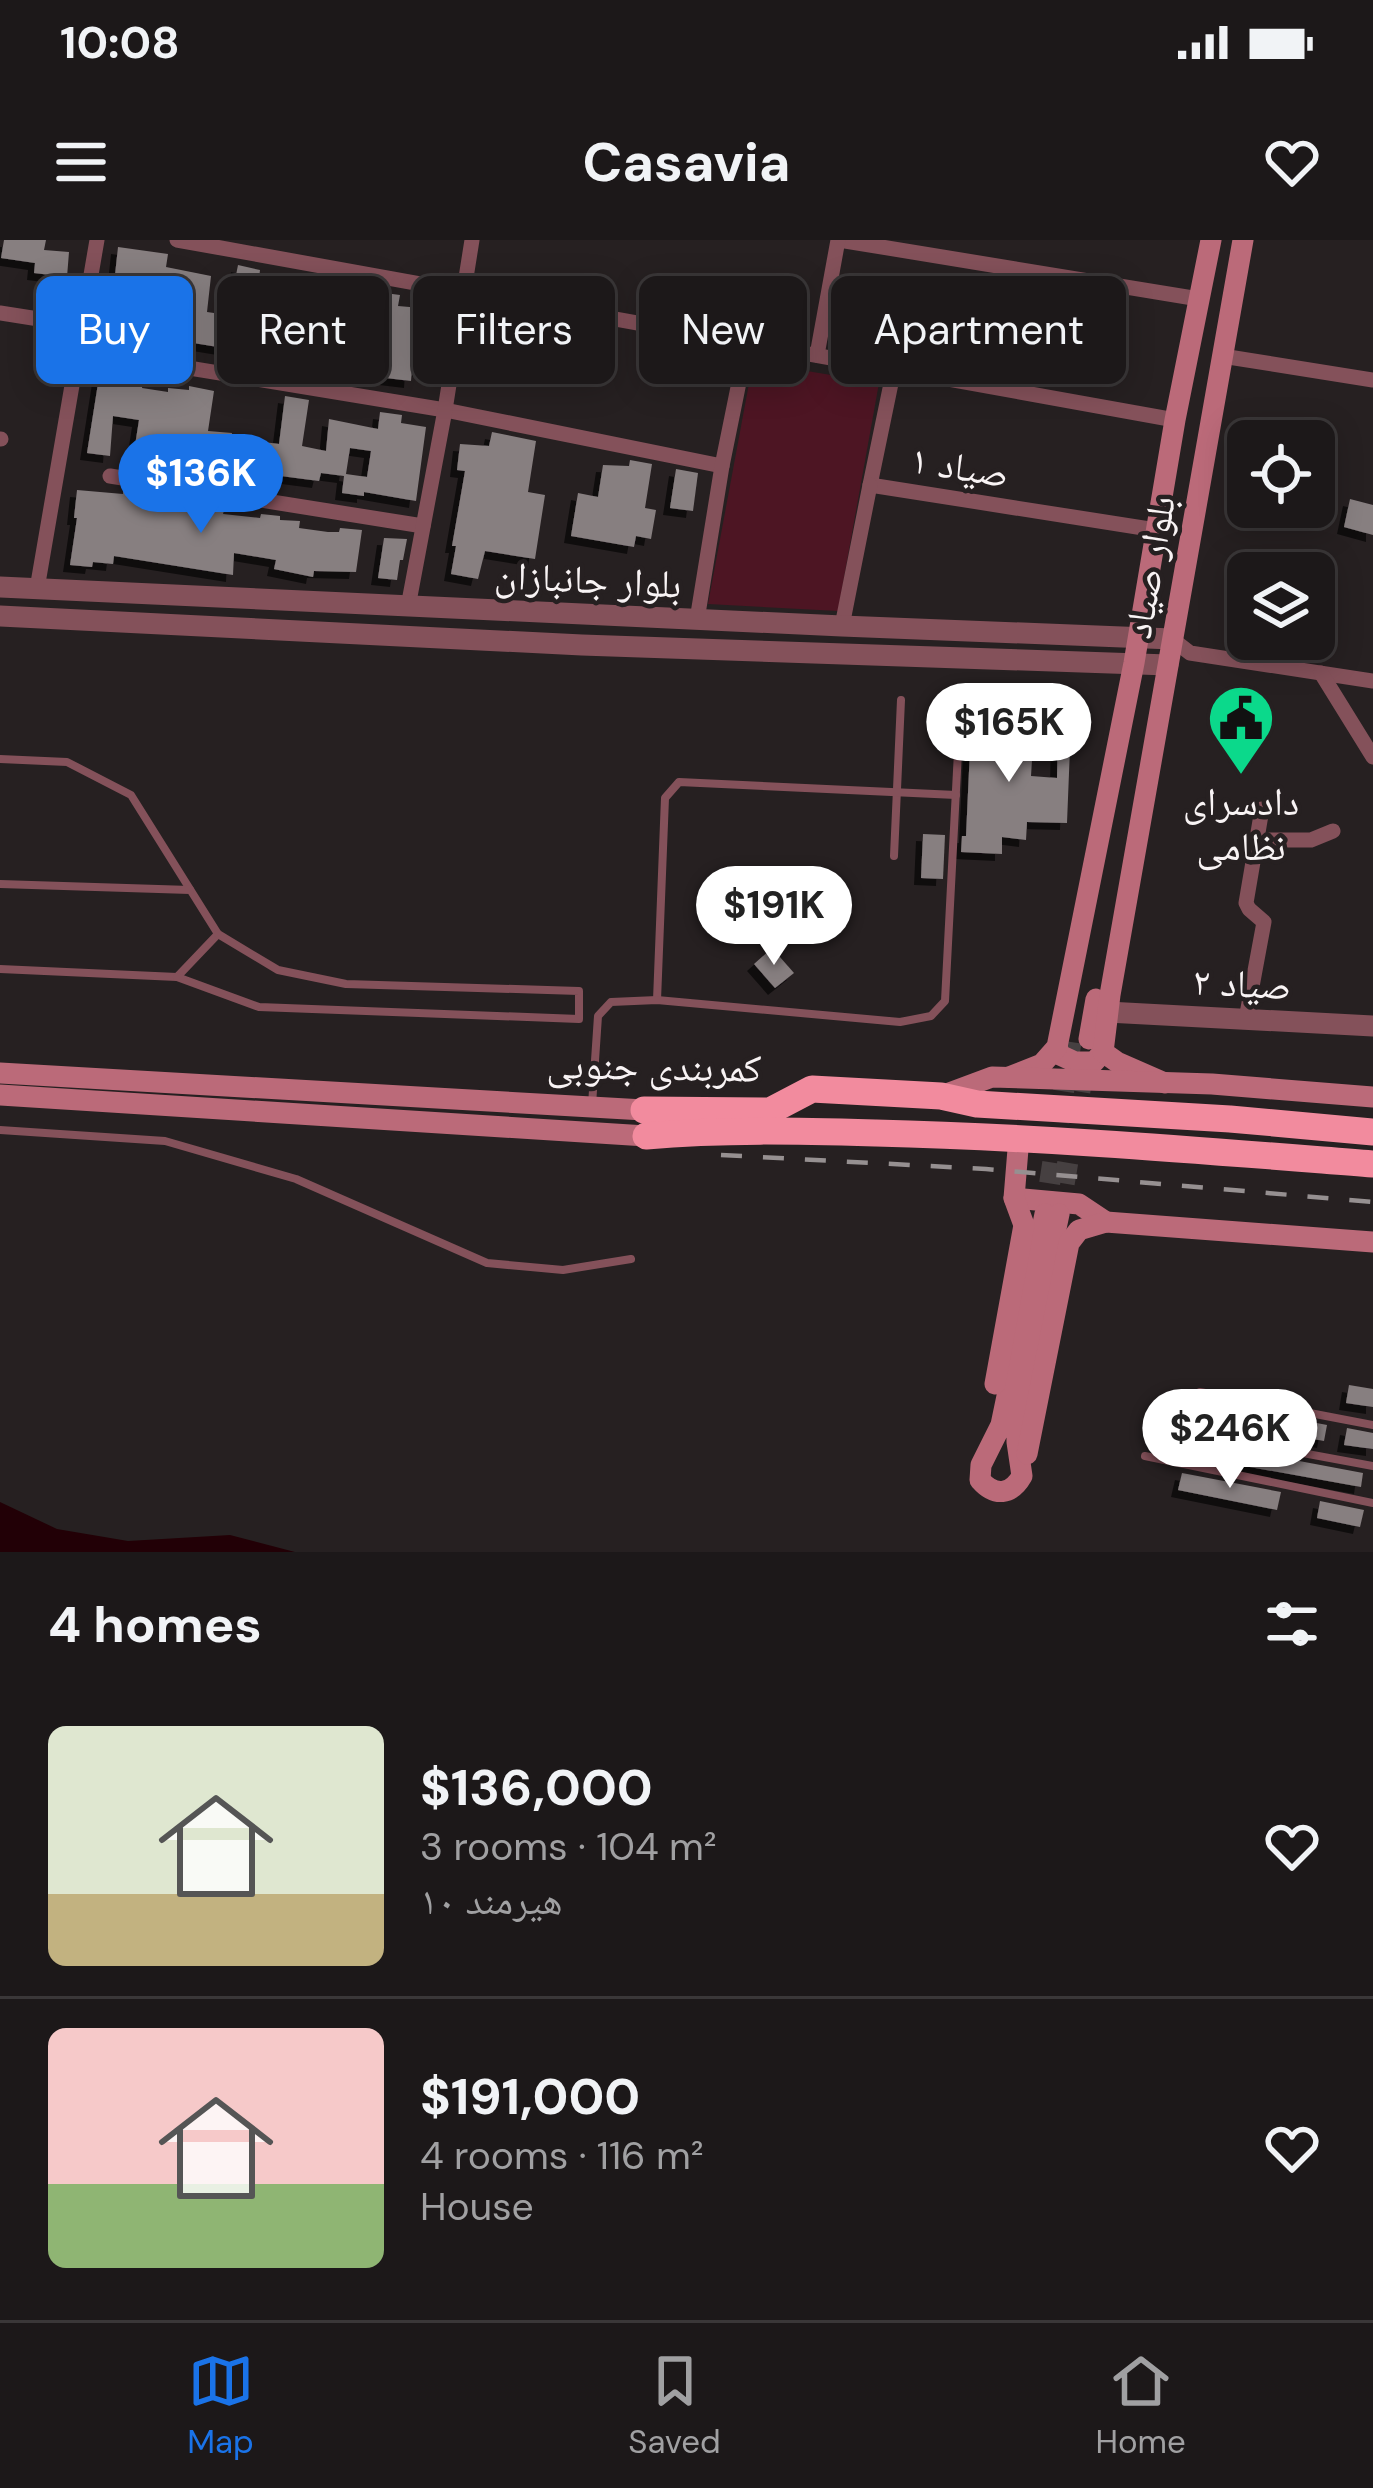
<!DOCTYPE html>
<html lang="en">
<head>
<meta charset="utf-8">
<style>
	body { margin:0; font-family:"DM Sans","Noto Naskh Arabic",sans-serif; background:#292526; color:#f1f3f6; height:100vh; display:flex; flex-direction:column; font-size:45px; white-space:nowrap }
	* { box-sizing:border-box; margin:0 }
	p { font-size:39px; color:#a0a0a2 }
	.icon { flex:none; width:66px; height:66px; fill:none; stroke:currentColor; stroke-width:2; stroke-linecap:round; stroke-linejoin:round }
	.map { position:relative; height:1312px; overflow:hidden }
	.drawer { display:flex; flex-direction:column; background:#1c1819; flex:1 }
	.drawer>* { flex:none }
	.guide { position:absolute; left:36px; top:36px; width:1302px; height:108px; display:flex; gap:24px }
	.tools { position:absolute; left:1227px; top:180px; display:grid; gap:24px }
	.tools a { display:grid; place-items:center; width:108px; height:108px; border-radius:18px; background:#1c1819; box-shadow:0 6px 30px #0003,0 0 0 3px #3a3738; font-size:60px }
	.price { position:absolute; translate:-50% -102px; padding:0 27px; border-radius:42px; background:#fff; color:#222; font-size:39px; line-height:78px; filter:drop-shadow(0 3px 6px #0008) }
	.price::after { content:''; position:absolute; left:50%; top:72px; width:36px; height:27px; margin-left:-18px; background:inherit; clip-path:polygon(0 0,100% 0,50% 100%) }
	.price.current { background:#1a73e8; color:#fff }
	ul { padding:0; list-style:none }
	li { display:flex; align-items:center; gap:36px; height:300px; padding:0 48px }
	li+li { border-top:3px solid #3a3738 }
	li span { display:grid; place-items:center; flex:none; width:336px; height:240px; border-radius:18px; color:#555 }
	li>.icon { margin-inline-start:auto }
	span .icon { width:144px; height:144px; fill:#fffc; stroke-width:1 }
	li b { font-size:51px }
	h2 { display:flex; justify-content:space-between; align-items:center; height:144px; padding:0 48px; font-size:51px }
	.chip { padding:0 42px; border-radius:18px; background:#1c1819; box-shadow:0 6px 30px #0003,0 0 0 3px #3a3738; font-size:42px; line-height:108px }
	.chip.current { background:#1a73e8; color:#fff }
	.status { display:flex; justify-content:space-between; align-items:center; height:84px; padding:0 60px; background:#1c1819; direction:ltr }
	.status svg { height:33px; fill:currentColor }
	header { display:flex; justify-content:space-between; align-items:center; height:156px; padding:0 48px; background:#1c1819; font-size:54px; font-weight:700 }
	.tab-bar { display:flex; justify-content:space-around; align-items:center; height:168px; border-top:3px solid #3a3738; background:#1c1819; font-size:33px; color:#a0a0a2 }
	.tab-bar a { display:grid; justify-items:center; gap:6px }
	.tab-bar .current { color:#1a73e8 }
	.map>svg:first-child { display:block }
</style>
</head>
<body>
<div class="status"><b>10:08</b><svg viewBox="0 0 49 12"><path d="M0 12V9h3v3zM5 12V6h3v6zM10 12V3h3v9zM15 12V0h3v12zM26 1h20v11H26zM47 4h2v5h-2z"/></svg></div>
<header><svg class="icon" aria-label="menu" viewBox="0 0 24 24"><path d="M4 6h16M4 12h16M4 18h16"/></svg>Casavia<svg class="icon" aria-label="heart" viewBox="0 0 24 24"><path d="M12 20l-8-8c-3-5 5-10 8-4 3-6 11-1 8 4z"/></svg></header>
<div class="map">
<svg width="1373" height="1312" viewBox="0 0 1373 1312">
	<defs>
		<filter id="shadow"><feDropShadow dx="-7" dy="7" stdDeviation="0" flood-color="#0009"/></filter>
	</defs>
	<rect width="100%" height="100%" fill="#262021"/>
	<path fill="#4d1523" d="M753,122l126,21 -41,228 -130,-7z"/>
	<path fill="#220006" d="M0,1262l57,27 71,12 102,-6 65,17h-295z"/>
	<g fill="#877f80" fill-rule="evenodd" filter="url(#shadow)">
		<path d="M4,0h42l-2,10 25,2 -2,25 -33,-4 1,-10 -34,-5z"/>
		<path d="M118,7l50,7 -2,13 45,9 -4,36 21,3 -4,33 -49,-8 1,-3 -39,-5v-8l-27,-2z"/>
		<path d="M238,25l22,5 -5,44 -26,-3z"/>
		<path d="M279,34l51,7 -8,56 22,4 9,-41 22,3 2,-11 23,3 -2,11 23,2 2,-10 26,4 -11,71 -26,-5 -1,13 -25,-3 -57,-13v-2l-82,-12 6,-32 22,3z"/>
		<path d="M120,129l24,4 -2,15 26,4v-4l21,2v-4l25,5 -6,40 24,2 -4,32 -94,-13 5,-32 -26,-4 -3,40 -23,-3 12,-76 20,2z"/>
		<path d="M285,156l24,4 -7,46 24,5 3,-32 49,10 2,-17 22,3 -1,8 25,4 -10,74 -52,-9v4l-22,-3 2,-17 -23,-3 -2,8 -68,-9 5,-31 23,3zM350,208l21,3 -4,26 -21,-3z"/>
		<path d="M492,192l44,9 -8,51 17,3 -10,64 -50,-8 -7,28 -27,-5 5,-28h-4l13,-75 -8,-1 3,-26 29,2z"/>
		<path d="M630,220l22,4 -7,44 11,2 -5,29 -15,-3 -2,11 -63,-11 7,-43 20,4 5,-32 26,1z"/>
		<path d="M676,229l22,4 -5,38 -23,-3z"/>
		<path d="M77,250l46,4v-4l102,17 -2,7 37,4 1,-4 19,2v4l20,1 -1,7 29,4h11l1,-4 22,2 -6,42 -42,-1 -1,6 -39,-8 2,-9 -42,-7 -1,22 -119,-19 -1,8 -20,-2 -1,5 -22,-2 7,-47h-3z"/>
		<path d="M1350,259l23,6v30l-29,-8z"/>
		<path d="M384,298l23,1 -4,21h-3l-3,20 -19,-2z"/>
		<path d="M972,466l35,2 -1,35h9v17h17l-1,16 26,2 1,-55h13l-4,100 -40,-1 -1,18 -24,-3v17l-41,-2 1,-16h4z"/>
		<path d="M923,594l22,1 -2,44 -22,-1z"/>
		<path d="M772,708l22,25 -19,15 -21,-24z"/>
		<path d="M1349,1145l24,4v18l-27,-4z"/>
		<path d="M1204,1161l123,24 -3,16 -123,-22z"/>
		<path d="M1347,1188l26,5v16l-29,-4z"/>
		<path d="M1192,1201l171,32 -2,14 -172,-31z"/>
		<path d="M1182,1233l99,19 -4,18 -99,-20z"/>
		<path d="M1320,1261l44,9 -4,17 -43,-9z"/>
	</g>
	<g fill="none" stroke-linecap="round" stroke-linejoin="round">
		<g stroke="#464041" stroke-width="21" stroke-dasharray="21 10" stroke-linecap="butt">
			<path d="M1045,974l26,-172"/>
			<path d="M1059,974l25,-147"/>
		</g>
		<g stroke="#84515a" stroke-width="8">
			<path d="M0,519l67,3 64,33 87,139 -41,43 -177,-8"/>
			<path d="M894,616l7,-156"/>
			<path d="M0,644l190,6"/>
			<path d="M177,737l82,30 320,12v-28l-233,-7 -68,-14 -60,-36"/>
			<path d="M657,760l8,-202 14,-16 277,13"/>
			<path d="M592,865l6,-89 13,-14 46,-2 243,22 31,-6 14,-15 16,-307"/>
			<path d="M0,890l165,11 131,38 191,84 76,7 68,-11"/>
			<path d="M1200,1152l173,33"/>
			<path d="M1172,1189l201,37"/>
			<path d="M1145,1216l228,47"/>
		</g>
		<g stroke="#84515a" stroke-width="15">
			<path d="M177,0l998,180"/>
			<path d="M839,0l360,59"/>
			<path d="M0,73l83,13"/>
			<path d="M79,110l366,60 277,56"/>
			<path d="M817,115l21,-115"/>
			<path d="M1222,116l151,24"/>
			<path d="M894,129l-24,116 286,45"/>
			<path d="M0,199h1"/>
			<path d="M110,236l313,50"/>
			<path d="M37,349l60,-349"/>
			<path d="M408,367l37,-197 27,-170"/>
			<path d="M697,380l25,-154 25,-123"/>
			<path d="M842,386l28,-141"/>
			<path d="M1172,399l18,14 183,28"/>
			<path d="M1321,433l52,84"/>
			<path d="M1257,600h54l22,-9"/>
			<path d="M1246,779l18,-97 -15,-13 -3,-6 16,-94"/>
		</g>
		<g stroke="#84515a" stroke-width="21">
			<path d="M0,347l842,39 330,13"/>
			<path d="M0,376l582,29 586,20"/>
			<path d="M1107,772l266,14"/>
		</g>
		<g stroke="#bb6a79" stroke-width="21">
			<path d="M1089,799l7,-40"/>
			<path d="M1057,807l3,8 15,7h19l9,-10"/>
			<path d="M0,833l644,37"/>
			<path d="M1009,837l33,-13 15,-17 77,-384 41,-243 36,-180"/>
			<path d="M1165,843l-48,-21 -14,-10 7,-57 133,-755"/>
			<path d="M0,855l646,41"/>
			<path d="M941,856l51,-19 220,7 161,13"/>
			<path d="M1014,958l65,6 27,18"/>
			<path d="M1045,974l-44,211 -20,40 -1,15c15,17 31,15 42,-4l-5,-34v-28l42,-200"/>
			<path d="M995,1144l29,-159 -10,-27 5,-61"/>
			<path d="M1027,1214l42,-211 10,-13 27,-8 267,20"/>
		</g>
		<g stroke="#f28b9e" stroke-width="27">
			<path d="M644,870l126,1 42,-22 129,7 36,8 253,15 143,13"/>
			<path d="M646,896c77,-7 153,-5 230,-3 167,4 331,18 497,31"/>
		</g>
		<path stroke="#969091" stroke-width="4.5" stroke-dasharray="21 21" stroke-linecap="butt" d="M721,915l265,14 387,33"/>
	</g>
	<defs>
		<symbol id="civic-pin" viewBox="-11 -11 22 30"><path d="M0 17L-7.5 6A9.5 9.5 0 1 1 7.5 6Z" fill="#0bd98b" stroke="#262021"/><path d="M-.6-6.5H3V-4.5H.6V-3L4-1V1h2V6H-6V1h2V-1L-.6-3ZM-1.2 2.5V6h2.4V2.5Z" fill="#111"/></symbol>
	</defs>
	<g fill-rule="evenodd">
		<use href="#civic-pin" x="1203" y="440" width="76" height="104"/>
	</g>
	<g text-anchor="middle" stroke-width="9" stroke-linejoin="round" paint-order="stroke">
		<g font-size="39" fill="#f8f3f4" stroke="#262021">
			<text transform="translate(960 226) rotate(9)" y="14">صیاد ۱</text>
			<text transform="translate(1149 327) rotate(-80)" y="14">بلوار صیاد</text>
			<text transform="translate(588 339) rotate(3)" y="14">بلوار جانبازان</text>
			<text transform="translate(1242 743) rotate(3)" y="14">صیاد ۲</text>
			<text transform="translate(654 826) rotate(1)" y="14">کمربندی جنوبی</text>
		</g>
		<g font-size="39" fill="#f8f3f4" stroke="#262021">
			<text x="1241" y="575">دادسرای<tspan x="1241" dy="45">نظامی</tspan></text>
		</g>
	</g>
</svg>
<div class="tools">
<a><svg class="icon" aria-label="locate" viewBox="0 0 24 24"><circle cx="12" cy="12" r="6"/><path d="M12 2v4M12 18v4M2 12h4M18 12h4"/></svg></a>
<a><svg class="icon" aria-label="layers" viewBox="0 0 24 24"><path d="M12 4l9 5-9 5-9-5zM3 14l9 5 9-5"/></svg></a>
</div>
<b class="price current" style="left:201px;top:296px">$136K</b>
<b class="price" style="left:1009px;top:545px">$165K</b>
<b class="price" style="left:774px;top:728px">$191K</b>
<b class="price" style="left:1230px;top:1251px">$246K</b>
<div class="guide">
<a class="chip current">Buy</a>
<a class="chip">Rent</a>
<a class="chip">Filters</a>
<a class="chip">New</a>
<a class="chip">Apartment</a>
</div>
</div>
<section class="drawer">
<h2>4 homes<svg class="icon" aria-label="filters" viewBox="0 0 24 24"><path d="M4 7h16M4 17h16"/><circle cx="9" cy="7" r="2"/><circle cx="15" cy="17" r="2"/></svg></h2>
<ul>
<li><span style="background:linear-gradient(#dfe7d0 70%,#c2b280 0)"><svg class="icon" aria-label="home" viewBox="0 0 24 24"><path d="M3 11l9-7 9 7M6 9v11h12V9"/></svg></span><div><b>$136,000</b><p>3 rooms · 104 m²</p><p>هیرمند ۱۰</p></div><svg class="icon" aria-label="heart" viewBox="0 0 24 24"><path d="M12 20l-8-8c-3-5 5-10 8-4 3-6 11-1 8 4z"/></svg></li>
<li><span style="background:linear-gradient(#f6c9c9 65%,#8fb573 0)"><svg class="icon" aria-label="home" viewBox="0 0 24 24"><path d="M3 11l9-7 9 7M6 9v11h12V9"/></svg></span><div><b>$191,000</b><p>4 rooms · 116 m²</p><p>House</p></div><svg class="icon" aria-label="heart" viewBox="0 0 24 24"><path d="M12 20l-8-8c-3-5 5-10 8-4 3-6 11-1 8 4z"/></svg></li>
</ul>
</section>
<nav class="tab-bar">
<a class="current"><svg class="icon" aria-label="map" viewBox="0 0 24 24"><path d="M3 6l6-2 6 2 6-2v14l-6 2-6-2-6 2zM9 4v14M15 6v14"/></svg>Map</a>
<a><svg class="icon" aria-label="saved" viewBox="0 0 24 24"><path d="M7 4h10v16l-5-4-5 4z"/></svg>Saved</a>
<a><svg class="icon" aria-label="home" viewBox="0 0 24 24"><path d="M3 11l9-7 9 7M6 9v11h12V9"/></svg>Home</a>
</nav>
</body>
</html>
